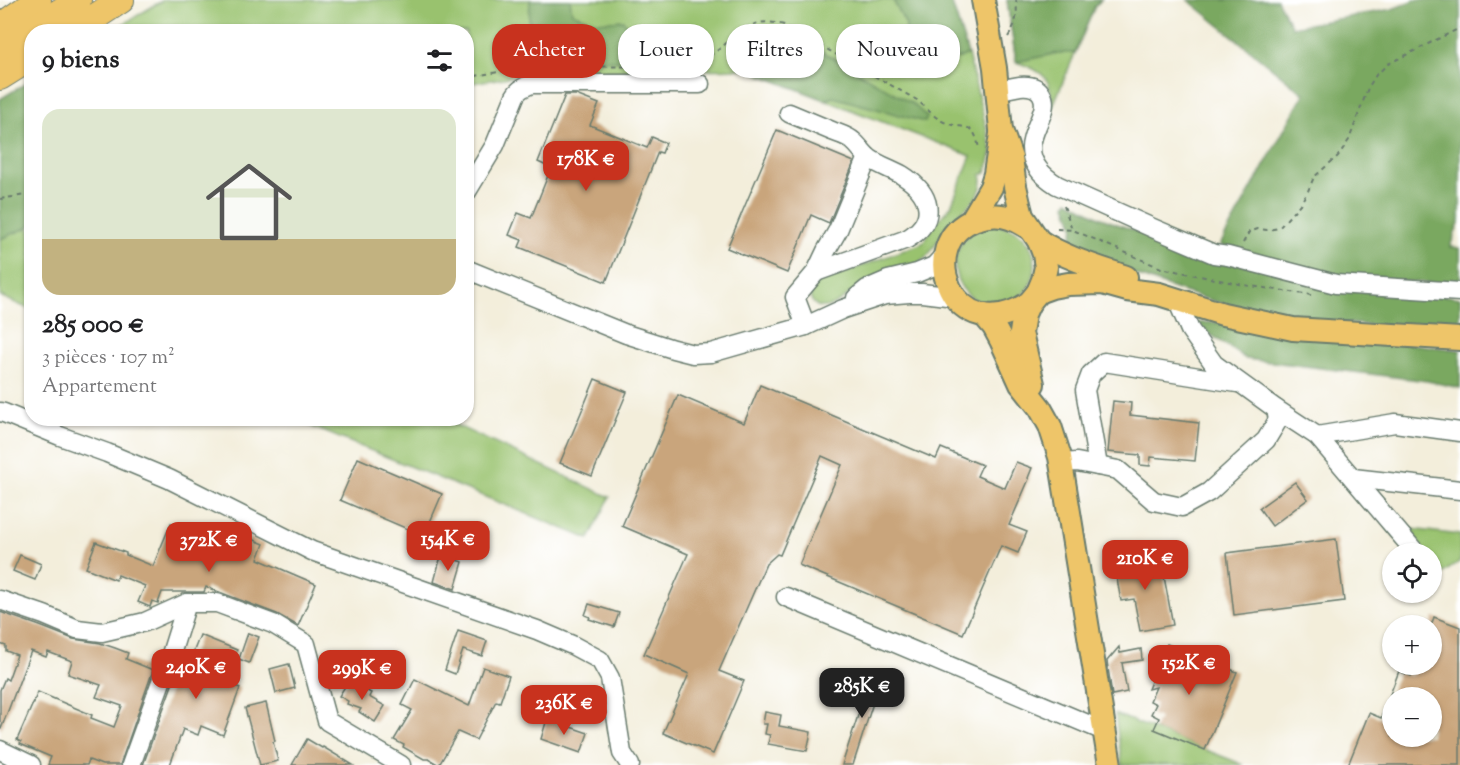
<!DOCTYPE html>
<html lang="fr">
<head>
<meta charset="utf-8">
<style>
	body { margin:0; font-family:"Sorts Mill Goudy",serif; background:#f6f6f6; color:#202124; height:100vh; display:flex; flex-direction:column; font-size:22px; white-space:nowrap }
	* { box-sizing:border-box; margin:0 }
	p { font-size:20px; color:#757577 }
	.icon { flex:none; width:33px; height:33px; fill:none; stroke:currentColor; stroke-width:2; stroke-linecap:round; stroke-linejoin:round }
	.map { position:relative; flex:1; overflow:hidden }
	.drawer { position:absolute; left:24px; top:24px; width:450px; height:402px; display:flex; flex-direction:column; background:#fff; border-radius:24px; box-shadow:0 2px 4px #0004 }
	.drawer>* { flex:none }
	.guide { position:absolute; left:492px; top:24px; width:570px; height:54px; display:flex; gap:12px }
	.fabs { position:absolute; left:1382px; top:543px; display:grid; gap:12px }
	.fabs a { display:grid; place-items:center; width:60px; height:60px; border-radius:50%; background:#fff; box-shadow:0 2px 4px #0004; font-size:30px }
	.price { position:absolute; translate:-50% -51px; padding:0 14px; border-radius:12px; background:#c8321e; color:#fff; font-size:20px; line-height:39px; filter:drop-shadow(0 2px 3px #0008) }
	.price::after { content:''; position:absolute; left:50%; top:36px; width:18px; height:14px; margin-left:-9px; background:inherit; clip-path:polygon(0 0,100% 0,50% 100%) }
	.price.on { background:#222; color:#fff }
	ul { padding:0; list-style:none }
	li { display:grid; align-content:center; gap:12px; height:318px; padding:0 18px }
	li+li { border-top:2px solid #e0e0e0 }
	li span { display:grid; place-items:center; height:186px; border-radius:18px; color:#555 }
	li>.icon { margin-inline-start:auto }
	span .icon { width:108px; height:108px; fill:#fffc; stroke-width:1 }
	li b { font-size:26px }
	h2 { display:flex; justify-content:space-between; align-items:center; height:72px; padding:0 18px; font-size:26px }
	.chip { padding:0 21px; border-radius:24px; background:#fff; box-shadow:0 2px 4px #0004; font-size:21px; line-height:54px }
	.chip.on { background:#c8321e; color:#fff }
	.map>svg:first-child { display:block }
</style>
</head>
<body>
<div class="map">
<svg width="1460" height="765" viewBox="0 0 1460 765">
	<rect width="100%" height="100%" fill="#fff"/>
	<filter id="ink" filterUnits="userSpaceOnUse"><feTurbulence type="fractalNoise" baseFrequency=".0167" numOctaves="2"/><feDisplacementMap in="SourceGraphic" scale="12" xChannelSelector="R" yChannelSelector="G"/><feConvolveMatrix kernelMatrix="1 2 1 2 8 2 1 2 1" color-interpolation-filters="sRGB"/></filter>
	<filter id="wash" filterUnits="userSpaceOnUse"><feTurbulence type="fractalNoise" baseFrequency=".008" numOctaves="4" result="noise"/><feDisplacementMap in="SourceGraphic" scale="24" xChannelSelector="R" yChannelSelector="G"/><feGaussianBlur stdDeviation="1.35" result="paint"/><feColorMatrix in="noise" values="0 0 0 0 0 0 0 0 0 0 0 0 0 0 0 0 0 1.4 0 .05"/><feComposite in="paint" operator="in"/></filter>
	<g filter="url(#wash)">
		<rect width="100%" height="100%" fill="#f3eedb"/>
		<g fill="#99c26e" stroke="#5c8051" stroke-width="1.5">
			<path d="M163,0h730l13,25 21,48 41,-19 24,97 -6,22 -5,2c2,7 1,12 -2,18 -6,12 -20,20 -29,29 -11,12 -16,31 -30,40 -16,12 -38,11 -56,21 -12,6 -23,22 -38,24 -9,2 -19,-7 -15,-17 1,-2 4,-5 6,-7l106,-40 10,-17 18,-20 20,-50 -146,-56 8,-3 -53,-46 -18,25 -16,-7 -211,4 -62,10 -6,-16 -1,-35h-356z"/>
			<path d="M1007,0h94l-6,6 -43,102c0,-30 -8,-37 -36,-46z"/>
			<circle cx="995" cy="265" r="40"/>
			<path d="M29,227l2,4v79l-31,-14v-57z"/>
			<path d="M293,419h150l167,78 -21,42z"/>
			<path d="M1386,526l74,9v26l-28,20 -1,-27 -22,-1z"/>
			<path d="M1115,714l129,51h-122z"/>
		</g>
		<g fill="#7aa861" stroke="#4c724a" stroke-width="1.5">
			<path d="M530,0h40l2,13 24,9 27,-2 10,14 35,7 5,20 -112,-1 -6,-14 -27,-6z"/>
			<path d="M893,0h58l17,54 -41,19 -22,-14 1,-34z"/>
			<path d="M1007,0h94l-6,6 -20,47h-17l-42,9z"/>
			<path d="M1188,0h89l15,27 100,-18 23,-9h45v220l-10,27 10,1v37l-123,-8 -51,-11 -66,-21 84,-151z"/>
			<path d="M799,38l114,66 14,13 -2,5 -92,-25 -8,3 -63,-24 19,-25z"/>
			<path d="M31,80v146l-31,13v-140z"/>
			<path d="M1068,200l33,18 114,42 245,38v33c-67,-5 -134,-7 -200,-19 -66,-12 -128,-40 -191,-61l5,-24 -8,-23z"/>
			<path d="M1228,322l232,28v38l-33,-7 -181,-22 -52,-36z"/>
		</g>
		<g id="blocks">
			<g fill="#c9a57b" fill-rule="evenodd">
				<path d="M565,95h11l23,9 -9,21 57,23 5,-11 14,6 -4,10 -4,-1 -52,130 -87,-35 3,-7 -13,-5 9,-22 13,5 20,-50 -13,-6z"/>
				<path d="M777,130l77,32 -25,61 -18,-8 -24,58 -60,-25z"/>
				<path d="M595,379l32,13 -35,84 -32,-13z"/>
				<path d="M760,385l176,74 5,-11 41,17 -5,11 28,12 11,-26 16,6 -4,10 1,1 -20,46 18,7 -9,21 -17,-7 -38,88 -164,-69 43,-100 -20,-9 -42,99 -3,-1 -11,10 -47,107 25,10 -31,73 -50,-21 26,-59 -45,-20 44,-100 -66,-28 56,-131 66,28z"/>
				<path d="M1113,401l18,2 -1,12 69,8 -4,38 -44,-4 -1,9 -10,-1v-10l-32,-3z"/>
				<path d="M358,458l84,36 -18,42 -84,-36z"/>
				<path d="M1295,482l13,17 -36,27 -13,-18z"/>
				<path d="M171,523l73,30 6,-15 14,6 -6,15 58,25 -18,42 -21,-12 -71,-27 -2,5h-42l-4,11 -6,-2 -2,6 -12,-5 7,-16 -27,-11 -2,5 -30,-12 10,-26 30,11v2l27,11z"/>
				<path d="M1336,539l8,62 -110,14 -7,-62z"/>
				<path d="M20,555l21,9 -6,16 -22,-9z"/>
				<path d="M1160,555l13,70 -33,6 -6,-32 -13,2 -7,-38z"/>
				<path d="M441,556l22,6 -8,27 -21,-7z"/>
				<path d="M589,604l30,9 -5,14 -25,-8 1,-2 -5,-2z"/>
				<path d="M0,612l40,14 33,13 27,4 15,5 13,5 -2,6 27,11 -33,95h-18l-13,-5 -2,5h-39l3,-8 -31,-13 1,-2 -4,-2 21,-48 54,23 -1,3 23,9 8,-21 -26,-9 5,-12 -33,-11 4,-13 -24,-9 -2,5 -15,-6 -30,78h-1v-39l5,-12 3,2 9,-25 -11,-4v-5l-6,-2z"/>
				<path d="M1434,617l26,10v138h-112l21,-52 12,5 18,-47 12,5 5,-12h15v-38zM1392,698h39v38h-39z"/>
				<path d="M458,631l29,10 -5,15 -19,-6 -8,24 -10,-4z"/>
				<path d="M248,633l11,4 -10,26 -10,-4z"/>
				<path d="M200,635l37,15 -12,31 15,7 -17,47 -22,-9 -3,9 -15,-6 -13,36h-27l37,-102 8,3z"/>
				<path d="M1167,644l70,28 -32,78 -51,-21 5,-11 -8,-4 5,-10 -6,-3 6,-14 -8,2z"/>
				<path d="M1119,647l1,6 21,-4 1,11 -20,3 5,29 -15,3 -5,-34z"/>
				<path d="M289,664l6,24 -19,5 -6,-24z"/>
				<path d="M483,667l26,9 -9,26 -4,-1 -20,39 -18,-8 -19,33 -10,-6h-5l-21,-12 1,-2 -10,-5 18,-30 -10,-5 13,-26 54,27z"/>
				<path d="M872,672l10,3 -29,90h-11z"/>
				<path d="M349,680l22,13 -2,4 16,9 -10,16 -16,-10 2,-3 -14,-5 1,-3 -9,-5z"/>
				<path d="M266,703l9,38 -2,1 5,19 -18,4 -15,-57z"/>
				<path d="M765,712l16,3 -2,11 32,6 -4,19 -39,-7 2,-9 -5,-1 2,-10h-4z"/>
				<path d="M547,719l41,14 -7,20 -40,-14z"/>
				<path d="M307,739l15,9 1,-1 30,18h-61z"/>
			</g>
		</g>
	</g>
	<g filter="url(#ink)">
		<use href="#blocks" fill-opacity="0" stroke="#697b6e" stroke-width="1.5"/>
		<g fill="none" stroke-linecap="round" stroke-linejoin="round">
			<defs>
				<g id="minor">
					<path d="M997,91c8,-2 16,-4 23,-5 22,-2 28,13 21,30 -4,11 -10,21 -10,32 0,17 13,29 26,37l98,44 59,25 14,2 108,28 124,8"/>
					<path d="M789,113c14,6 29,12 43,18 7,3 16,5 21,10 6,5 10,12 16,17 10,7 22,11 33,17 29,18 37,45 5,64l-91,33"/>
					<path d="M466,193l29,-48 20,-49c4,-7 9,-9 17,-12h168"/>
					<path d="M466,269l160,65 47,15 20,5 18,-1 95,-27 37,-17 42,-14 24,-2h13l33,4"/>
					<path d="M856,298l11,-9 21,-9 29,-7 17,-7 12,-13"/>
					<path d="M806,326l-11,-29 21,-25 10,-21 12,-21 30,-73"/>
					<path d="M1276,409l41,27 100,118"/>
					<path d="M0,412l4,1 56,23 47,17 62,26 143,72 225,79 35,15 28,15 10,18 12,75 8,12"/>
					<path d="M1317,436l78,-13 65,9"/>
					<path d="M1061,463l16,-1 41,8 36,31 28,6 27,-15 57,-52 12,-20 -2,-11 -62,-45 -24,-34 -13,-30"/>
					<path d="M1098,466l-13,-76 6,-16 13,-12 133,21"/>
					<path d="M1353,478l107,12"/>
					<path d="M786,597l318,134"/>
					<path d="M0,600l44,15 33,14 25,3 43,-10 42,-19h30l56,21 33,20 21,77 74,44"/>
					<path d="M0,750l31,15"/>
					<path d="M131,765l41,-114 15,-48"/>
				</g>
				<g id="major">
					<path d="M983,0l12,68 6,62 10,28 4,28 4,18 3,12 17,25 5,13 2,13 -3,13 -5,12 -9,11 -5,11 -3,19 12,51"/>
					<path d="M971,221l20,-34 4,-13 6,-40"/>
					<path d="M1029,228c-18,-12 -32,-16 -53,-9 -64,23 -23,134 53,84"/>
					<path d="M1039,241c26,17 58,26 87,36"/>
					<path d="M1038,292l14,-5 16,-3 34,-1 25,7 32,4 64,20 70,15 167,10"/>
					<path d="M984,315l10,12 7,13 20,44 19,24 10,18 10,31 50,308"/>
				</g>
				<g id="highway">
					<path d="M0,27l38,-27"/>
					<path d="M72,32l49,-32"/>
					<path d="M0,50l78,-50"/>
					<path d="M0,77l32,-20"/>
				</g>
			</defs>
			<use href="#minor" stroke="#697b6e" stroke-width="21"/>
			<use href="#major" stroke="#697b6e" stroke-width="26"/>
			<use href="#highway" stroke="#697b6e" stroke-width="28"/>
			<g stroke="#697b6e" stroke-width="2" stroke-dasharray="4.5 4.5" stroke-linecap="butt">
				<path d="M1008,37c8,-12 10,-23 8,-37"/>
				<path d="M549,67l128,-1c11,-2 21,-4 32,-10 28,-17 37,-42 75,-31l133,75c9,7 16,17 27,22 22,9 30,-2 35,27"/>
				<path d="M466,78l20,-4 39,-6"/>
				<path d="M0,199l32,-5"/>
				<path d="M1064,206l8,23"/>
				<path d="M1057,229l16,1 88,38 83,17 67,10"/>
				<path d="M1243,243l6,-11 9,-3 9,1 12,-2 21,-24 8,-13 6,-14 24,-21 11,-16 19,-52 8,-13 12,-11 72,-36"/>
			</g>
			<use href="#minor" stroke="#fff" stroke-width="18"/>
			<use href="#major" stroke="#eec569" stroke-width="22"/>
			<use href="#highway" stroke="#eec569" stroke-width="26"/>
		</g>
	</g>
</svg>
<div class="fabs">
<a><svg class="icon" aria-label="locate" viewBox="0 0 24 24"><circle cx="12" cy="12" r="6"/><path d="M12 2v4M12 18v4M2 12h4M18 12h4"/></svg></a>
<a>+</a>
<a>−</a>
</div>
<b class="price" style="left:586px;top:192px">178K €</b>
<b class="price" style="left:448px;top:572px">154K €</b>
<b class="price" style="left:209px;top:573px">372K €</b>
<b class="price" style="left:1145px;top:591px">210K €</b>
<b class="price" style="left:1189px;top:696px">152K €</b>
<b class="price" style="left:196px;top:700px">240K €</b>
<b class="price" style="left:362px;top:701px">299K €</b>
<b class="price on" style="left:862px;top:719px">285K €</b>
<b class="price" style="left:564px;top:736px">236K €</b>
<div class="guide">
<a class="chip on">Acheter</a>
<a class="chip">Louer</a>
<a class="chip">Filtres</a>
<a class="chip">Nouveau</a>
</div>
<section class="drawer">
<h2>9 biens<svg class="icon" aria-label="filters" viewBox="0 0 24 24"><path d="M4 7h16M4 17h16"/><circle cx="9" cy="7" r="2"/><circle cx="15" cy="17" r="2"/></svg></h2>
<ul>
<li><span style="background:linear-gradient(#dfe7d0 70%,#c2b280 0)"><svg class="icon" aria-label="home" viewBox="0 0 24 24"><path d="M3 11l9-7 9 7M6 9v11h12V9"/></svg></span><div><b>285 000 €</b><p>3 pièces · 107 m²</p><p>Appartement</p></div></li>
</ul>
</section>
</div>
</body>
</html>
